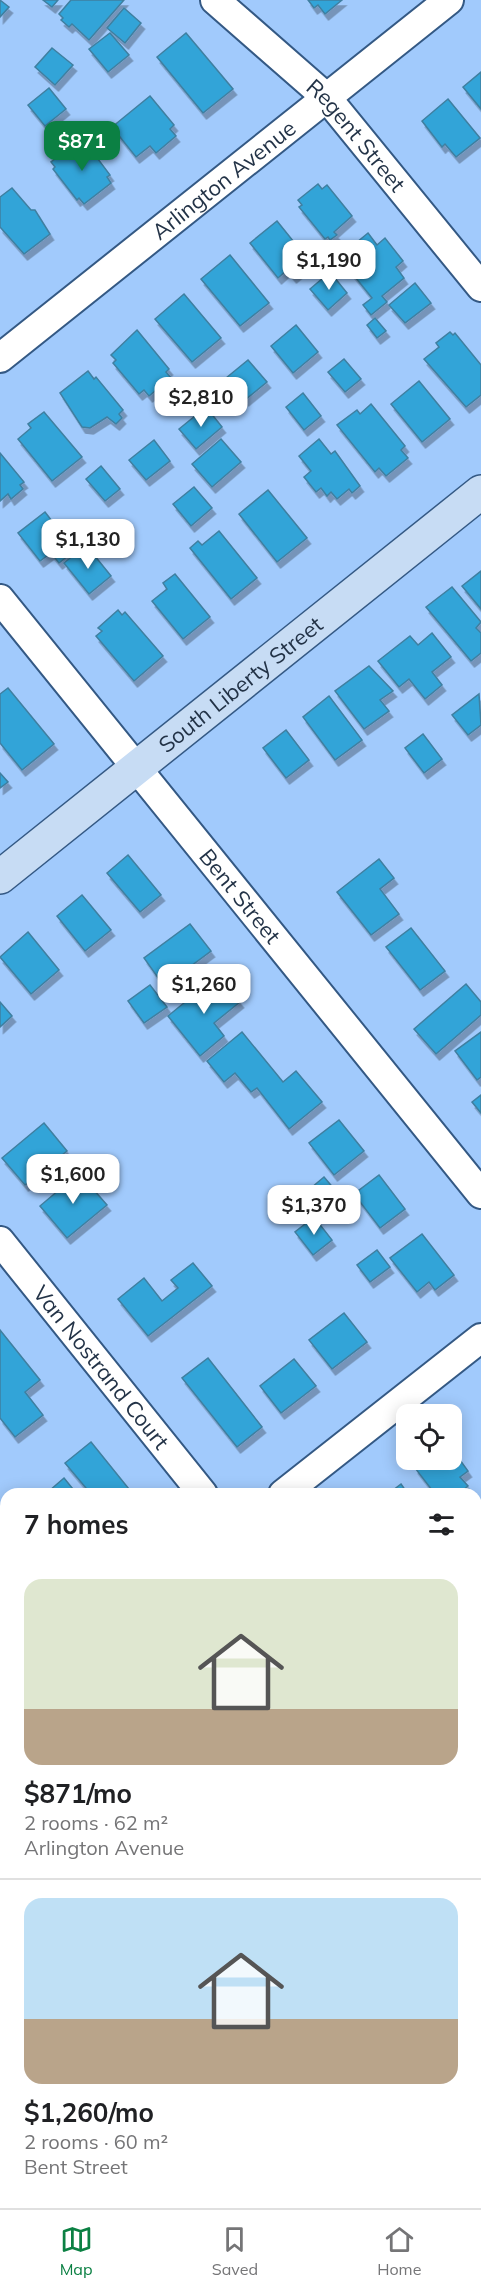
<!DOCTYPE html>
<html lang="en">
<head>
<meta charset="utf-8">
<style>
	body { margin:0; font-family:Mulish,sans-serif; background:#f2f2f2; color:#202124; height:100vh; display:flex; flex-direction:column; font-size:22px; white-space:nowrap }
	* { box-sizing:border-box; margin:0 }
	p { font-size:20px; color:#757577 }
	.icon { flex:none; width:33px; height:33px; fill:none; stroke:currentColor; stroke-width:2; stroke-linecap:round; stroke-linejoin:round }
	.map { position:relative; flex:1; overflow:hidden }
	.drawer { position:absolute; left:0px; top:1488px; width:482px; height:720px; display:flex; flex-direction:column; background:#fff; border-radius:18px 18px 0 0; box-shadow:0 3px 15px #0003 }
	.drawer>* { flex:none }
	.fabs { position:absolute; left:396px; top:1404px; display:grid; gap:12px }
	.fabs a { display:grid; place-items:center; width:66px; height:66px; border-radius:12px; background:#fff; box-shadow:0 3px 15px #0003; font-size:30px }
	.price { position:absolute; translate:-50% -51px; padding:0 14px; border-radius:12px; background:#fff; color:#222; font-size:20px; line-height:39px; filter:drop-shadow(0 2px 3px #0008) }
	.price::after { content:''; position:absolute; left:50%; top:36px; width:18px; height:14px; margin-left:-9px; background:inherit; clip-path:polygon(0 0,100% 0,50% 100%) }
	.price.selected { background:#0b8043; color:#fff }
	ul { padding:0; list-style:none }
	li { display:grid; align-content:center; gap:12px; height:318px; padding:0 24px }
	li+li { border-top:2px solid #e0e0e0 }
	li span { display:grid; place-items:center; height:186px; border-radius:18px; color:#555 }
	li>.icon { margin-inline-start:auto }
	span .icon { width:108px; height:108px; fill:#fffc; stroke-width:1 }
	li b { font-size:26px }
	h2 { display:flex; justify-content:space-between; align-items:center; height:72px; padding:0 24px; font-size:26px }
	.menu { display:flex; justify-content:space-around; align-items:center; height:84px; border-top:2px solid #e0e0e0; background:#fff; font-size:16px; color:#757577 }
	.menu a { display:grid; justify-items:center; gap:3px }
	.menu .selected { color:#0b8043 }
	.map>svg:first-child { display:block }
</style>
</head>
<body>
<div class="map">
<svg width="481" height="2208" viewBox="0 0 481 2208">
	<defs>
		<filter id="shadow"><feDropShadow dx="3.5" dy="6" stdDeviation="0" flood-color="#0004"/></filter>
	</defs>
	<rect width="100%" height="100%" fill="#a1cafc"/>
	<g fill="#33a4d8" stroke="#3f7fa0" stroke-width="1.5" filter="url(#shadow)">
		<path d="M0,0l9,7 -9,10z"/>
		<path d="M43,0h15l-6,7z"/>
		<path d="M71,0h53l-35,40 -17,-16 -3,3 -8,-7 2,-2 -4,-4z"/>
		<path d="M308,0h34l-17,14 -7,-9 -4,3z"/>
		<path d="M124,8l17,15 -16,20 -18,-15z"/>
		<path d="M110,33l19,22 -21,17 -19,-23z"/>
		<path d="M186,33l47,56 -30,24 -46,-56z"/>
		<path d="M52,48l21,17 -18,20 -20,-18z"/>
		<path d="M481,72v37l-18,-22z"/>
		<path d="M49,88l17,21 -21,17 -17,-21z"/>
		<path d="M150,96l24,29 -4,4 6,7 -20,17 -6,-7 -14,11 -24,-30z"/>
		<path d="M448,99l32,39 -24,19 -11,-13 -3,3 -20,-26z"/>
		<path d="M79,141l3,5 4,-3 24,32 -3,2 4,6 -27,21 -5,-6 -2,2 -24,-31 2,-2 -4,-5z"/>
		<path d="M318,184l4,5 5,-4 25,31 -18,16 3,3 -7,5 -2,-3 -3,2 -26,-32 3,-2 -4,-5z"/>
		<path d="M12,188l19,22h4l15,24 -26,20 -24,-27v-30z"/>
		<path d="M277,221l29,36 -3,2 4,6 -14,12 -6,-7 -9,8 -28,-35z"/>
		<path d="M368,233l9,12 8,-7 18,23 -7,6 8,11 -22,18 5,6 -16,13 -8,-10 9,-7 -33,-41z"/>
		<path d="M230,255l39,48 -29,23 -39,-47z"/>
		<path d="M330,272l17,21 -19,17 -18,-21z"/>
		<path d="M415,283l16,20 -26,20 -16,-18z"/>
		<path d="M184,294l37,44 -29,24 -37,-43z"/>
		<path d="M375,318l11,13 -9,7 -10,-13z"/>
		<path d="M296,325l22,27 -25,21 -22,-27z"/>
		<path d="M137,330l32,39 -3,3 5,6 -22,18 -5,-6 -5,4 -26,-31 3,-3 -5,-5z"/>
		<path d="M450,332l3,3 2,-2 26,32v30l-15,12 -42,-48 15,-12 -3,-4z"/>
		<path d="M344,359l17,20 -16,13 -17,-20z"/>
		<path d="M248,360l19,22 -22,18 -19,-22z"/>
		<path d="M88,371l6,8 2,-2 27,33 -4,4 3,4 -6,6 -9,-7 -17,11 -8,-1 -22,-34z"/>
		<path d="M419,381l31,38 -28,23 -31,-38z"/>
		<path d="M303,393l18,23 -17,14 -18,-23z"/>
		<path d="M371,404l34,42 -4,4 7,8 -22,18 -7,-8 -4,4 -38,-47 20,-15 3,4z"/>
		<path d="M206,407l16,20 -26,22 -17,-20z"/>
		<path d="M44,412l38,45 -30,24 -34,-42 13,-11 -3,-4z"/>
		<path d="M221,439l20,23 -29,25 -20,-23z"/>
		<path d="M319,439l12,15 4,-3 25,35 -8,7 -3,-4 -12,10 -6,-7 -4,4 -6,-8 -5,4 -12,-15 7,-6 -12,-15z"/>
		<path d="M154,440l16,21 -24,19 -17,-20z"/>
		<path d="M0,453l24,29 -4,3 3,4 -12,10 -3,-5 -8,7z"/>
		<path d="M101,466l19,23 -15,12 -19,-22z"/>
		<path d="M194,487l18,21 -21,18 -18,-22z"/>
		<path d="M268,490l39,48 -30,24 -38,-48z"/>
		<path d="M45,512l20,26 8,-6 10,12 -24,19 -8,-10 -11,8 -22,-28z"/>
		<path d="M219,531l38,47 -26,21 -41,-51 8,-7 4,4z"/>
		<path d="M86,545l25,31 -22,18 -25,-31z"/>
		<path d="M481,571v38l-19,-23z"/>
		<path d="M175,574l35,43 -27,22 -31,-38 15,-12 -4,-6z"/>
		<path d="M452,587l29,35 -5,6 5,5v20l-10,8 -45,-54z"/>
		<path d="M118,610l4,5 3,-3 38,44 -29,25 -38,-45 6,-5 -4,-3z"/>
		<path d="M432,633l19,24 -19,15 10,13 -17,14 -16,-20 -10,8 -21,-26 32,-25 8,9z"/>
		<path d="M369,666l24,25 -13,9 9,11 -25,18 -29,-38z"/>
		<path d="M8,688l46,56 -32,26 -22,-27v-49z"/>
		<path d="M479,694l2,31 -13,10 -16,-20z"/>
		<path d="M329,696l33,44 -27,20 -32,-43z"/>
		<path d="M286,730l23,30 -23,18 -23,-30z"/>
		<path d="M423,734l19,25 -18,14 -19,-25z"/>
		<path d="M0,773l8,9 -8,6z"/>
		<path d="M128,855l33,40 -21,17 -33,-39z"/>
		<path d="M379,859l15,19 -14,11 19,25 -28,21 -34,-43z"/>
		<path d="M82,895l29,35 -26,21 -28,-35z"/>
		<path d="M190,924l21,27 -47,35 -20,-28z"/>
		<path d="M411,928l34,43 -25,19 -34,-43z"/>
		<path d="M28,932l31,38 -28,24 -31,-37z"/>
		<path d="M218,975l22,27 -26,21 10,13 -24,20 -32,-40z"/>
		<path d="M466,984l15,18v13l-45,39 -22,-25z"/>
		<path d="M150,985l17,22 -23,16 -16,-22z"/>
		<path d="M0,1002l12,14 -12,11z"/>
		<path d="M242,1032l41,50 13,-11 26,31 -33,27 -32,-41 -6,4 -16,-19 -11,9 -17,-21z"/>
		<path d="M481,1032v45l-4,3 -22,-29z"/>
		<path d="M481,1095v18l-9,-11z"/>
		<path d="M339,1120l25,31 -30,24 -25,-32z"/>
		<path d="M44,1123l23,28 -42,34 -23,-27z"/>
		<path d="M79,1173l28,32 -40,33 -27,-32z"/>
		<path d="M379,1175l26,34 -25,19 -26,-34z"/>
		<path d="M324,1177l11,13 -19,16 -11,-13z"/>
		<path d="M314,1217l18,23 -19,15 -18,-23z"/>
		<path d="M422,1234l32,41 -19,15 -6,-8 -12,10 -27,-34z"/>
		<path d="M377,1250l13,17 -20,15 -13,-17z"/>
		<path d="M193,1263l19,23 -64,50 -30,-37 26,-21 18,23 16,-13 -7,-8z"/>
		<path d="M344,1313l23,29 -35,27 -23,-29z"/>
		<path d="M0,1330l40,50 -15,12 18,23 -28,22 -15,-19z"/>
		<path d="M208,1358l54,69 -25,20 -55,-69z"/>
		<path d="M294,1359l22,27 -35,27 -21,-27z"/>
		<path d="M91,1442l42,52h-42l-26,-31z"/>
		<path d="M452,1449l16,22 -8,6 8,9 -10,8h-23l-20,-26 10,-8h27z"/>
		<path d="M64,1478l13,16h-25l-3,-3z"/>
		<path d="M401,1484l7,10h-20z"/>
		<path d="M0,1564l6,5v35l-6,-7z"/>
		<path d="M0,1617l6,7v8l-6,5z"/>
		<path d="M476,1634l5,6 -2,38 -3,-4z"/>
		<path d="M476,1743l5,7v36l-2,-2 -3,3z"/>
		<path d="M481,1974v32l-5,-7v-21z"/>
		<path d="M2,2055l4,5v56l-6,-7v-52z"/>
		<path d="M151,2202h43l5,6h-56z"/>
		<path d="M337,2202h22l-7,6h-10z"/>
		<path d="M404,2202h55l-7,6h-55z"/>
	</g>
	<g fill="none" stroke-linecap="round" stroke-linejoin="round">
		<defs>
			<g id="lane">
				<path d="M476,1619l5,-5"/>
				<path d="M0,1940l6,-6"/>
			</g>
			<g id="street">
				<path id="s1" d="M215,0l112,98 154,189"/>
				<path id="s2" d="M0,358l449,-358"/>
				<path id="s3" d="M0,599l481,595"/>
				<path id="s4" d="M0,1241l203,253"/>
				<path d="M283,1494l198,-156"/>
				<path d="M0,1722l6,-5"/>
				<path d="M0,1883l6,8"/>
				<path d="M476,1899l5,-5"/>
				<path d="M257,2202l5,6"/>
				<path d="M45,2208l7,-6"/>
			</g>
			<g id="secondary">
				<path id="s5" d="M0,877l481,-385"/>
			</g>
		</defs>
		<use href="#lane" stroke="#345984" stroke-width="16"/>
		<use href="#street" stroke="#345984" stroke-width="32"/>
		<use href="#secondary" stroke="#345984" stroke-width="36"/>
		<use href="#lane" stroke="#fff" stroke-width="14"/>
		<use href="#street" stroke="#fff" stroke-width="28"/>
		<use href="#secondary" stroke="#c7dcf4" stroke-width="33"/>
	</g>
	<g text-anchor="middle" stroke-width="4.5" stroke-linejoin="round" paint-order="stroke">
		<g font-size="22" fill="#233347" stroke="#a1cafc">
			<text dy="8" stroke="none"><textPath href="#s1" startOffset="196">Regent Street</textPath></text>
			<text dy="8" stroke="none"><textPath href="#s2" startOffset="286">Arlington Avenue</textPath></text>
			<text dy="8" stroke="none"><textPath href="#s5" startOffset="308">South Liberty Street</textPath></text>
			<text dy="8" stroke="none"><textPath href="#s3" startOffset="382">Bent Street</textPath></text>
			<text dy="8" stroke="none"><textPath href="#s4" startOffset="162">Van Nostrand Court</textPath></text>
		</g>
	</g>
</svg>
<div class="fabs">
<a><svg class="icon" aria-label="locate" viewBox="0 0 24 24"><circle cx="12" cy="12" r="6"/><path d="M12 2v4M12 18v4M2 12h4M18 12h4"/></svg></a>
</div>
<b class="price selected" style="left:82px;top:172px">$871</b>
<b class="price" style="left:329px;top:291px">$1,190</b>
<b class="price" style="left:201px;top:428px">$2,810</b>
<b class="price" style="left:88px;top:570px">$1,130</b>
<b class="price" style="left:204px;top:1015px">$1,260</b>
<b class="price" style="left:73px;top:1205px">$1,600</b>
<b class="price" style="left:314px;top:1236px">$1,370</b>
<section class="drawer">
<h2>7 homes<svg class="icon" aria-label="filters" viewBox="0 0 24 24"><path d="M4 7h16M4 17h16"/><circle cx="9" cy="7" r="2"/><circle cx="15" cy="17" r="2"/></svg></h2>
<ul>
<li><span style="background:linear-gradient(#dfe7d0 70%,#b9a48a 0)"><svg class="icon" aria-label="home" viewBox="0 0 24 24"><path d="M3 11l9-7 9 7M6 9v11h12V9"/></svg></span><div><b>$871/mo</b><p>2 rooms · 62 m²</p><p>Arlington Avenue</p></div></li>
<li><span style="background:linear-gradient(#bfe0f5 65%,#b9a48a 0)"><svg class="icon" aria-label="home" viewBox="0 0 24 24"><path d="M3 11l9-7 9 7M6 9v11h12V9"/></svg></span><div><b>$1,260/mo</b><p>2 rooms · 60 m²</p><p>Bent Street</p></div></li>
</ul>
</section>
</div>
<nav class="menu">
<a class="selected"><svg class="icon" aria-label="map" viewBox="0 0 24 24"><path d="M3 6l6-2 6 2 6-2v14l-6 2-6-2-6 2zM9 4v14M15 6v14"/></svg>Map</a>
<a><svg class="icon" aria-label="saved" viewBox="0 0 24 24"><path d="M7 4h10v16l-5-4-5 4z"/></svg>Saved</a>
<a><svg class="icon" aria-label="home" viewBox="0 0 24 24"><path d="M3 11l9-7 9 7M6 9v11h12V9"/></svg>Home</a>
</nav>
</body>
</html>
